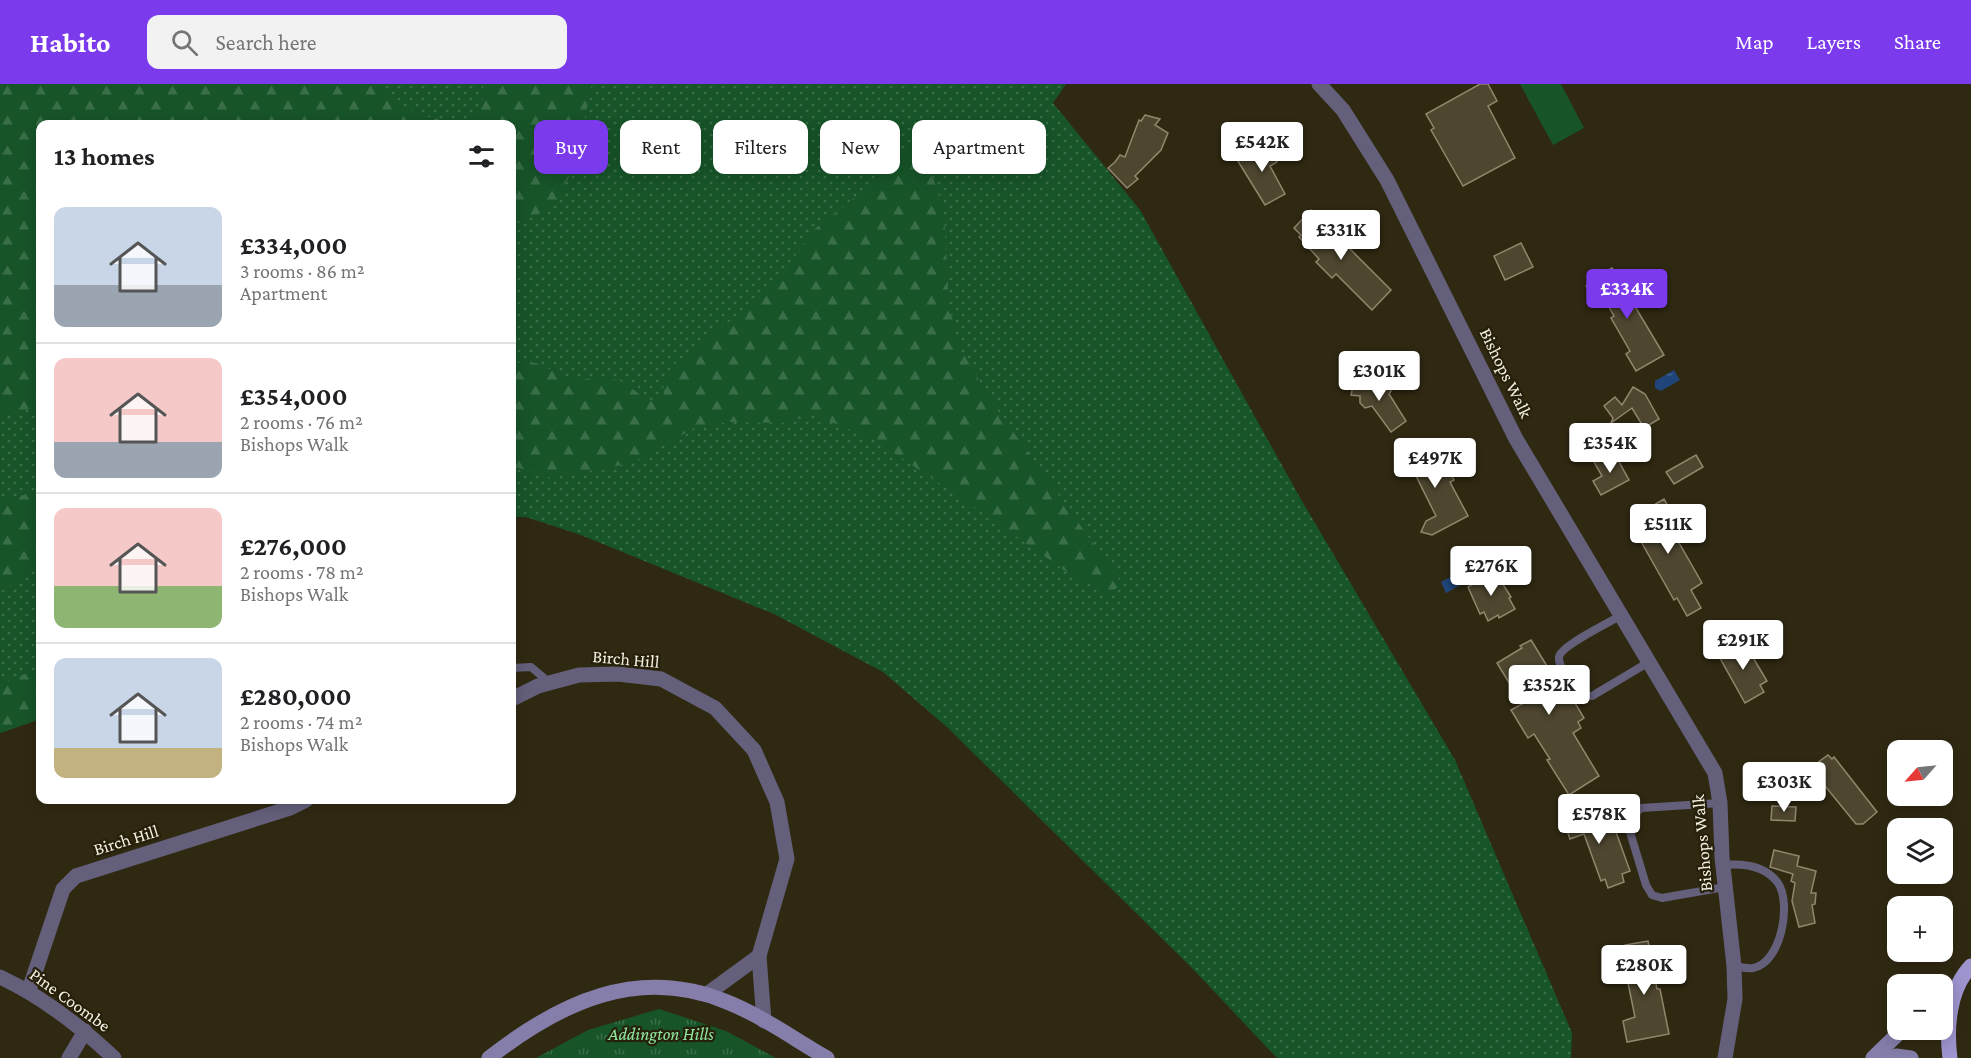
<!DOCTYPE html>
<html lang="en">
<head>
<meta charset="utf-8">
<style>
	body { margin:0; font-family:"Crimson Pro",serif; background:#f2f2f2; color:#202124; height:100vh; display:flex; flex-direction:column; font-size:22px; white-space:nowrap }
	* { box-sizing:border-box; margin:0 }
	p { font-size:20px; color:#757577 }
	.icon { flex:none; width:33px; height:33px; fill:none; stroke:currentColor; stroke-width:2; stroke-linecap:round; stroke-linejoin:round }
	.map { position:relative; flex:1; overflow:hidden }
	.sheet { position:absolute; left:36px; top:36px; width:480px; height:684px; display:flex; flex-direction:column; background:#fff; border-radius:12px; box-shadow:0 3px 15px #0003 }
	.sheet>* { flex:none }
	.banner { position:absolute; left:534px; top:36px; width:570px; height:54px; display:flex; gap:12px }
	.needle { width:39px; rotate:243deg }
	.fabs { position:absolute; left:1887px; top:656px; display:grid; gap:12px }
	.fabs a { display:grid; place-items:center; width:66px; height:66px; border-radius:12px; background:#fff; box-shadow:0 3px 15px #0003; font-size:30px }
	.price { position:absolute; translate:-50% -51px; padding:0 14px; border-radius:6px; background:#fff; color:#222; font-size:20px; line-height:39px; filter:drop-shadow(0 2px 3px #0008) }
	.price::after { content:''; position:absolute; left:50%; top:36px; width:18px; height:14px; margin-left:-9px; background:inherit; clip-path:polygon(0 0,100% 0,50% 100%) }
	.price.current { background:#7c3aed; color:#fff }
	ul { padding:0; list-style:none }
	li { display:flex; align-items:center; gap:18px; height:150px; padding:0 18px }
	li+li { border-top:2px solid #e0e0e0 }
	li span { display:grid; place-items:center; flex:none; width:168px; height:120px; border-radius:12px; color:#555 }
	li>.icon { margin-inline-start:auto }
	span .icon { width:72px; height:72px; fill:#fffc; stroke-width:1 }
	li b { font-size:26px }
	h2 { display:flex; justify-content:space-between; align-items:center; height:72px; padding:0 18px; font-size:26px }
	.tag { padding:0 21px; border-radius:12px; background:#fff; box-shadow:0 3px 15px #0003; font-size:21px; line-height:54px }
	.tag.current { background:#7c3aed; color:#fff }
	header { display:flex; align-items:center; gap:36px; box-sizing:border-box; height:84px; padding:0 30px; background:#7c3aed; color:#fff }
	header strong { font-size:28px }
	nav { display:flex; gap:33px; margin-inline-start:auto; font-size:21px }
	.search { width:420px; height:54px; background:#f2f2f2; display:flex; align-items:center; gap:15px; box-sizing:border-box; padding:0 21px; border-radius:12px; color:#757577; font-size:22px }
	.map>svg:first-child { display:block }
</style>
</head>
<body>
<header>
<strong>Habito</strong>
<div class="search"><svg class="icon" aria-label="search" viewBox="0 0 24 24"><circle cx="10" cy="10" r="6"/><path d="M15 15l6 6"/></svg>Search here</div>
<nav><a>Map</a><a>Layers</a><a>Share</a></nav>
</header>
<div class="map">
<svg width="1971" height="974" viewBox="0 0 1971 974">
	<defs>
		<pattern id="grass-dots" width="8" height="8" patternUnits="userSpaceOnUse" patternTransform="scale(1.5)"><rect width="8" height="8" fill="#175529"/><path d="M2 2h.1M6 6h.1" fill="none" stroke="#396e48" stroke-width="1.8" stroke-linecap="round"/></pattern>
		<pattern id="forest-firs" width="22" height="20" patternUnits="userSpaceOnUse" patternTransform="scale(1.5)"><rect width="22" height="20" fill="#175529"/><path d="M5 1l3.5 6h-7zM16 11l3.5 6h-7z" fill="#396e48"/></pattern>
		<pattern id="park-tufts" width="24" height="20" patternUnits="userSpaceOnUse" patternTransform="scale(1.5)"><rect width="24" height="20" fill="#175529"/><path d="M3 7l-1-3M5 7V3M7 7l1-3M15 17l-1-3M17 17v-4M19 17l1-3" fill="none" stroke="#396e48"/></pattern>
		<pattern id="water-ripples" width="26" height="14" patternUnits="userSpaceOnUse" patternTransform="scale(1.5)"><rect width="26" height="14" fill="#1f457a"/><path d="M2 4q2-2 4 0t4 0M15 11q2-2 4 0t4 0" fill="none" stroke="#40608d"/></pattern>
	</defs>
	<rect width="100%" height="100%" fill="#302912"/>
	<path fill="url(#grass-dots)" d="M0,0h1066l-13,19 87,107 159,286 156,264 117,273 -1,25h-294l-86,-91 -243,-239 -65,-56 -109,-58 -193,-79 -55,-18h-14v-393h-472v595l-40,14z"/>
	<g fill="url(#forest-firs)">
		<path d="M0,0h372l46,31 45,9h-423v283l-40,8z"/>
		<path d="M483,0h109l-17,80 -21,43 -42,19v-102h-45c14,-10 17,-23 16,-40z"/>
		<path d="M918,64l10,12 16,53 5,94 12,43 33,55 129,180 -16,8 -36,-18 -108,-76 -90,-60 -59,-24 -32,8 -52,-1 -32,4 -66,37 -80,15 -40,-12v-103h24l41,18 22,-5 20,4 28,19 10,2 7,-6 -1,-12 9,-17 104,-81 35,-53 83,-66 9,-12z"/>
		<path d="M40,406v72l-11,6 -3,8 -20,12 -6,1v-87z"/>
		<path d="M40,584v51l-40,14v-49z"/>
	</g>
	<path fill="url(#park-tufts)" d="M659,925l67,22 50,27h-240l52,-28z"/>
	<path fill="#175529" d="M1520,0h41l23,44 -31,17z"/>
	<g fill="url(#water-ripples)">
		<path d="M1674,286l6,10 -19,11 -6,-3v-7z"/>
		<path d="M1468,484l6,10 -28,15 -5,-11z"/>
	</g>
	<g fill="#4e462f" stroke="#90876e" stroke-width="1.5">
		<path d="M1480,0h8l9,17 -9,5 27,52 -52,28 -32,-56 3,-2 -8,-14z"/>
		<path d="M1145,31l15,4 -5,6 13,8 -7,17 -26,26 3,3 -11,9 -19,-20 7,-6 5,-7 5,2 14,-37 2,1z"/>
		<path d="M1266,58l11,20 -7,4 15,28 -20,11 -29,-47z"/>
		<path d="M1311,126l80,80 -19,20 -36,-36 -4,4 -16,-16 3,-3 -20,-22 2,-2 -7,-7z"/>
		<path d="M1521,159l12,24 -28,13 -11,-24z"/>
		<path d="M1612,184l52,87 -28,16 -10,-17 4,-3 -19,-33 3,-2 -12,-21 -8,4 -8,-13 16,-10 -1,-2z"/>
		<path d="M1355,294l12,1 9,6 7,-4 8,10 -2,3 17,27 -15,11 -19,-26 -7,2 -5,-5v-7l-9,-1z"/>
		<path d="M1633,303l12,7 14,25 -15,9 -12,-20 -21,15 2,-5 -9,-12 11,-9 7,8z"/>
		<path d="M1425,357l14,23 5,-2 10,18 -4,2 18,34 -36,19 -11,-3 5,-11 10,-5 -23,-46 -5,3 -7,-12 11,-6 -3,-6z"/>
		<path d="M1613,367l16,29 -28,15 -8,-14 9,-5 -8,-14z"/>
		<path d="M1696,371l7,12 -29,17 -8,-12z"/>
		<path d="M1664,415l9,16 -7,5 36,63 -11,7 10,18 -14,8 -10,-18 -3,2 -35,-62 3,-2 -10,-18z"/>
		<path d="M1494,486l17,27 -2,1 6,11 -16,9 -1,-3 -10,6 -4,-9 -4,2 -12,-27z"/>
		<path d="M1531,556l30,49 4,-3 19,32 -6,4 3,6 -8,5 26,43 -30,19 -22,-35 3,-1 -16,-25 -6,4 -17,-28 11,-6 -25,-41 25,-15 -2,-2z"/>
		<path d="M1739,557l5,10 4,-2 19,32 -7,4 4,7 -19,11 -29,-52z"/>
		<path d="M1828,671l4,4 2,-2 43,55 -14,12h-7l-35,-43 -23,18 -11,-14z"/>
		<path d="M1772,722l24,1 -1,14 -24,-1z"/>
		<path d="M1596,724l5,15 15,9 14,39 -8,3 2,8 -16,6 -3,-9 -4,2 -17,-47 -14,5 -8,-23 21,-7 1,4z"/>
		<path d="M1774,766l25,6 -2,10 19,5 -5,22h5l-1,11 -3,1 3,18 -16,4 -7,-26 3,-18 -4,-2 2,-7 -23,-7z"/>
		<path d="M1648,857l9,48h3l9,45 -42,8 -4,-21 12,-4 -7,-34h4l-7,-38z"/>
	</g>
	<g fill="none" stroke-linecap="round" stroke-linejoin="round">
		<g stroke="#64607c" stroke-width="8">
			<path d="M1621,531c-11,8 -60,30 -62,42 -1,8 7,18 11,25 6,10 11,15 22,14l57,-34"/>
			<path d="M512,584l19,-1 19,16"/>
			<path d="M1720,719l-79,5c-8,8 -11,13 -11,24l16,53 6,10 10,3 63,-11"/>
			<path d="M1723,781c20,-2 42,0 55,18 14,21 3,80 -25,85 -6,1 -13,-1 -19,-2"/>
		</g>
		<g stroke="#64607c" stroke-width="15">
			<path d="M1319,0l24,26 44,70 129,259 199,334 5,30 2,54 12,109 1,33 -10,59"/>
			<path d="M512,615l26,-13 41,-11 39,-1 43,5 54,29 39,42 23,52 10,57 -28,97 5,65"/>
			<path d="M0,893c43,20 79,48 114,81"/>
			<path d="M29,906l34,-101 13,-13 214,-68 16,-8"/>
			<path d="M707,910l52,-38"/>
			<path d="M69,974l16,-27"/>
		</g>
		<g stroke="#857eab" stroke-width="15">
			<path d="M489,974c70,-55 149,-93 238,-56 35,14 67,37 100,56"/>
			<path d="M1873,974l30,-29"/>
			<path d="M1890,974l6,-2 15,2"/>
		</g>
		<path stroke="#9e95cf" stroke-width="15" d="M1950,974c-4,-30 -1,-69 21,-92"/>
	</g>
	<g text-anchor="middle" stroke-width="4.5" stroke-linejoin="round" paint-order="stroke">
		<g font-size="18" fill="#f5f0e3" stroke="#261f09">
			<text transform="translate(1506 289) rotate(64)" y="6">Bishops Walk</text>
			<text transform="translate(626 575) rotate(5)" y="6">Birch Hill</text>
			<text transform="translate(126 756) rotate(-17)" y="6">Birch Hill</text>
			<text transform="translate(1702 759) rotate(-95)" y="6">Bishops Walk</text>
			<text transform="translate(70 916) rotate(36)" y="6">Pine Coombe</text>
		</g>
		<g font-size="18" font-style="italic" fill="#90e8a2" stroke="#261f09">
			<text x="661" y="956">Addington Hills</text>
		</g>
	</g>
</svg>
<div class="fabs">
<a><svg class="needle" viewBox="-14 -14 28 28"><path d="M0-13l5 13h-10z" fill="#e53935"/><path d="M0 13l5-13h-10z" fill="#757577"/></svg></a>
<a><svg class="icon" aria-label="layers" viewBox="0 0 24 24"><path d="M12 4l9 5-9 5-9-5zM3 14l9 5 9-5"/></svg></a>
<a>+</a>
<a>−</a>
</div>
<b class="price" style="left:1262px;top:89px">£542K</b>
<b class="price" style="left:1341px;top:177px">£331K</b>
<b class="price current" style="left:1627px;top:236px">£334K</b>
<b class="price" style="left:1379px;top:318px">£301K</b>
<b class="price" style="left:1610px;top:390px">£354K</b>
<b class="price" style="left:1435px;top:405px">£497K</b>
<b class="price" style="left:1668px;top:471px">£511K</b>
<b class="price" style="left:1491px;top:513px">£276K</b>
<b class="price" style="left:1743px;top:587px">£291K</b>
<b class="price" style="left:1549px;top:632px">£352K</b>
<b class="price" style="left:1784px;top:729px">£303K</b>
<b class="price" style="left:1599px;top:761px">£578K</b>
<b class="price" style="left:1644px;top:912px">£280K</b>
<div class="banner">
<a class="tag current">Buy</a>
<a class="tag">Rent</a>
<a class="tag">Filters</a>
<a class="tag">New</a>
<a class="tag">Apartment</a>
</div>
<section class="sheet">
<h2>13 homes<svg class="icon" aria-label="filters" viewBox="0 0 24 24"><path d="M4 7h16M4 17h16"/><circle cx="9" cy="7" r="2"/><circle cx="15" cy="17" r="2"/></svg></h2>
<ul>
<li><span style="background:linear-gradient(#c9d6e8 65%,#9aa5b1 0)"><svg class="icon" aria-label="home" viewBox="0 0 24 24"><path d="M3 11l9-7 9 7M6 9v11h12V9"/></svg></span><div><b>£334,000</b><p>3 rooms · 86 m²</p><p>Apartment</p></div></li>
<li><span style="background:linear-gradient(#f6c9c9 70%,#9aa5b1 0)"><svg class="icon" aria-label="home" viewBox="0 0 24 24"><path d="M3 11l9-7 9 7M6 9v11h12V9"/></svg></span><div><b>£354,000</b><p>2 rooms · 76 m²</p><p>Bishops Walk</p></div></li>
<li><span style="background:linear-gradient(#f6c9c9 65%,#8fb573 0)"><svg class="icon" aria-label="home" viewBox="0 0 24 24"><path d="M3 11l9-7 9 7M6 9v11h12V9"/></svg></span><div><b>£276,000</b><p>2 rooms · 78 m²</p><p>Bishops Walk</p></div></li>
<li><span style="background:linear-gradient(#c9d6e8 75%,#c2b280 0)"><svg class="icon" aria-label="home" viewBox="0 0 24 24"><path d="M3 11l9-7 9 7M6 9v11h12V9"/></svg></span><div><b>£280,000</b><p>2 rooms · 74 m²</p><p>Bishops Walk</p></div></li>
</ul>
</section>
</div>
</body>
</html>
